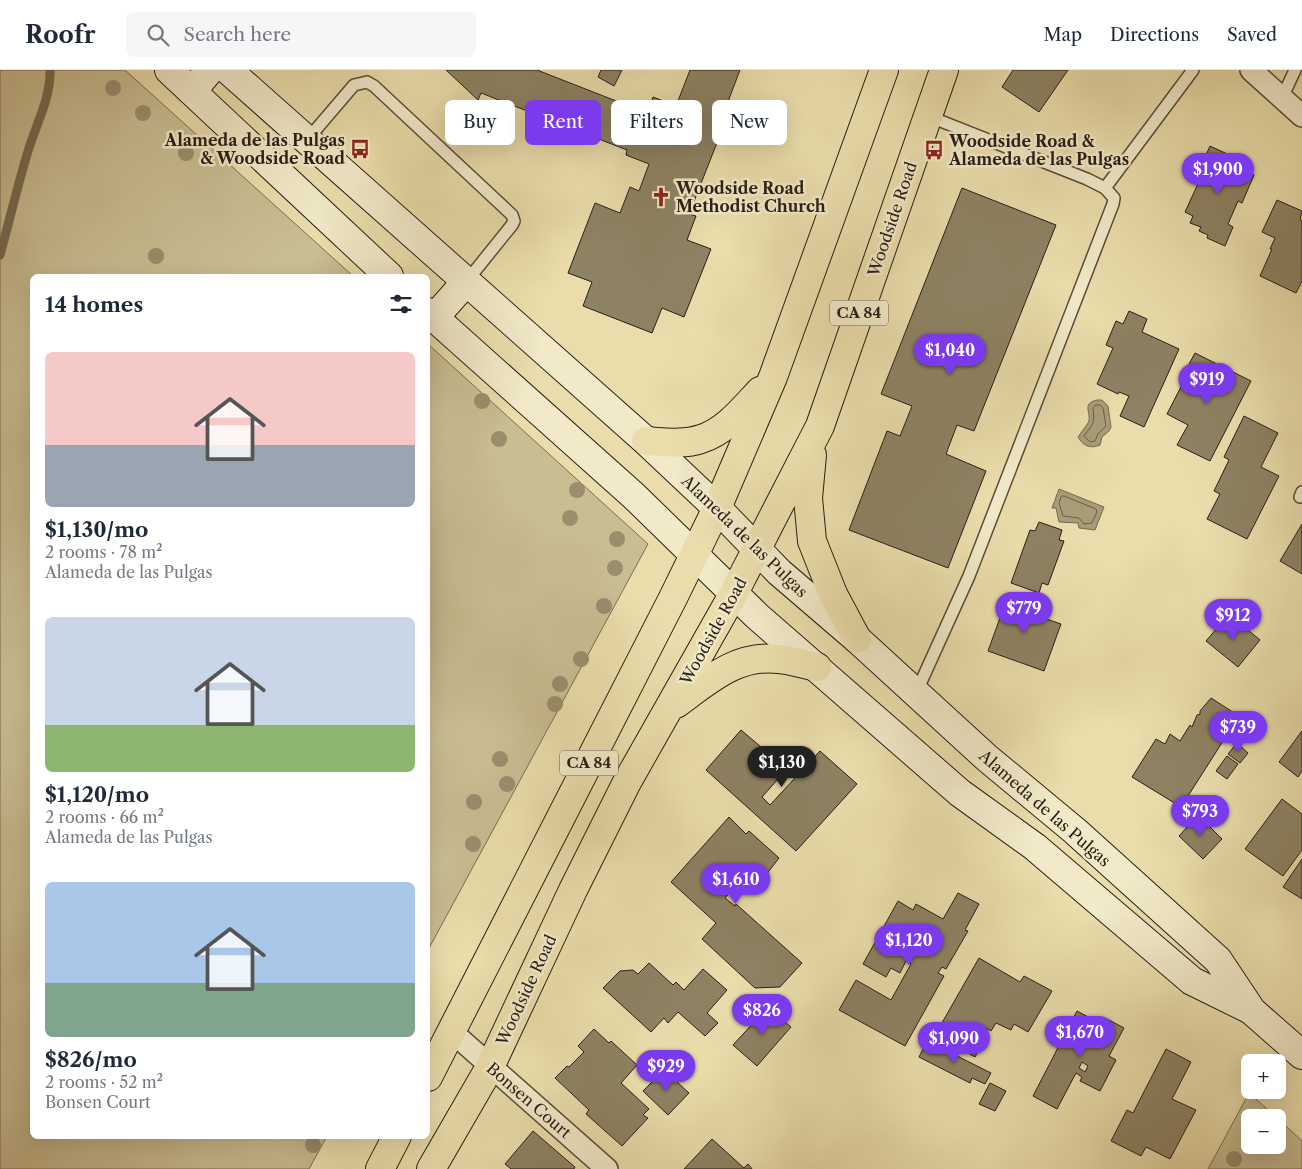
<!DOCTYPE html>
<html lang="en">
<head>
<meta charset="utf-8">
<style>
	body { margin:0; font-family:"Libre Caslon Text",serif; background:#f6f6f7; color:#1f2937; height:100vh; display:flex; flex-direction:column; font-size:19px; white-space:nowrap }
	* { box-sizing:border-box; margin:0 }
	p { font-size:16px; color:#747a83 }
	.icon { flex:none; width:28px; height:28px; fill:none; stroke:currentColor; stroke-width:2; stroke-linecap:round; stroke-linejoin:round }
	.map { position:relative; flex:1; overflow:hidden }
	.drawer { position:absolute; left:30px; top:204px; width:400px; height:865px; display:flex; flex-direction:column; background:#fff; border-radius:8px; box-shadow:0 5px 20px #0002 }
	.drawer>* { flex:none }
	.guide { position:absolute; left:445px; top:30px; width:475px; height:45px; display:flex; gap:10px }
	.tools { position:absolute; left:1241px; top:984px; display:grid; gap:10px }
	.tools a { display:grid; place-items:center; width:45px; height:45px; border-radius:8px; background:#fff; box-shadow:0 5px 20px #0002; font-size:25px }
	.price { position:absolute; translate:-50% -42px; padding:0 11px; border-radius:18px; background:#7c3aed; color:#fff; font-size:16px; line-height:32px; filter:drop-shadow(0 1px 2px #0008) }
	.price::after { content:''; position:absolute; left:50%; top:30px; width:15px; height:11px; margin-left:-8px; background:inherit; clip-path:polygon(0 0,100% 0,50% 100%) }
	.price.selected { background:#222; color:#fff }
	ul { padding:0; list-style:none }
	li { display:grid; align-content:center; gap:10px; height:265px; padding:0 15px }
	li span { display:grid; place-items:center; height:155px; border-radius:8px; color:#555 }
	li>.icon { margin-inline-start:auto }
	span .icon { width:90px; height:90px; fill:#fffc; stroke-width:1 }
	li b { font-size:21px }
	h2 { display:flex; justify-content:space-between; align-items:center; height:60px; padding:0 15px; font-size:21px }
	.pill { padding:0 18px; border-radius:8px; background:#fff; box-shadow:0 5px 20px #0002; font-size:18px; line-height:45px }
	.pill.selected { background:#7c3aed; color:#fff }
	header { display:flex; align-items:center; gap:30px; box-sizing:border-box; height:70px; padding:0 25px; background:#fff; border-bottom:1px solid #e0e1e3 }
	header strong { font-size:24px }
	nav { display:flex; gap:28px; margin-inline-start:auto; font-size:18px }
	.search { width:350px; height:45px; background:#f6f6f7; display:flex; align-items:center; gap:12px; box-sizing:border-box; padding:0 18px; border-radius:8px; color:#747a83; font-size:19px }
	.map>svg:first-child { display:block }
</style>
</head>
<body>
<header>
<strong>Roofr</strong>
<div class="search"><svg class="icon" aria-label="search" viewBox="0 0 24 24"><circle cx="10" cy="10" r="6"/><path d="M15 15l6 6"/></svg>Search here</div>
<nav><a>Map</a><a>Directions</a><a>Saved</a></nav>
</header>
<div class="map">
<svg width="1302" height="1099" viewBox="0 0 1302 1099">
	<rect width="100%" height="100%" fill="#eaddab"/>
	<filter id="stains"><feTurbulence type="fractalNoise" baseFrequency=".004" numOctaves="4"/><feColorMatrix values="0 0 0 0 .2 0 0 0 0 .09 0 0 0 0 .02 0 0 0 .5 -.17"/></filter>
	<radialGradient id="worn" r=".72"><stop offset=".6" stop-color="#630" stop-opacity="0"/><stop offset="1" stop-color="#630" stop-opacity=".3"/></radialGradient>
	<g fill="#c9bd92" stroke="#786e54">
		<path d="M0,0h125l228,206h-321v860h295l-18,33h-309z"/>
		<path d="M428,274l220,200 -220,406z"/>
		<path d="M1249,1023l27,24 -26,1v27h28v-26l24,22v28h-94z"/>
	</g>
	<g fill="#a89c78" stroke="#756a50">
		<path d="M1097,330h5l6,6 3,21 -2,4 -7,6 -2,8c-10,4 -17,1 -22,-8 3,-5 7,-9 10,-14 5,-9 -8,-19 9,-23z"/>
		<path d="M1059,419l45,18 -9,23 -16,-2 -1,-5 -19,-1 -3,-14h-4z"/>
	</g>
	<g fill="none" stroke-linecap="round" stroke-linejoin="round">
		<g stroke="#685e46" stroke-width="1">
			<path d="M1096,335h4l3,3 3,18 -8,8 -3,7 -5,1 -6,-6c9,-12 11,-12 9,-28z"/>
			<path d="M1064,426l32,13 1,3 -5,11 -8,1 -5,-6 -16,-2 -4,-13 2,-6z"/>
		</g>
		<path stroke="#756a50" stroke-width="9" d="M0,185c10,-36 18,-72 29,-107 8,-25 22,-52 21,-78"/>
	</g>
	<g fill="#8d8263" stroke="#281f15" fill-rule="evenodd">
		<path d="M446,0h91l92,36 2,-5 18,7 4,-11 23,9 14,-36h50l-22,58 4,2 -33,84 7,2 -9,24 24,9 -27,68 -22,-9 -10,25 -69,-27 9,-24 -24,-9 27,-70 25,10 10,-26 9,4 10,-27 -23,-9 1,-5 -146,-57 -3,7z"/>
		<path d="M601,0h21l-8,16 -16,-9z"/>
		<path d="M1013,0h55l-29,42 -37,-25z"/>
		<path d="M1210,76l26,12 -3,8 21,9 -12,28 -4,-2 -10,23 5,3 -8,19 -18,-8 1,-3 -9,-4 2,-4 -11,-4 3,-7 -8,-4 17,-37 -4,-2z"/>
		<path d="M962,118l94,37 -82,206 -17,-6 -11,29 40,17 -38,97 -99,-38 38,-99 13,5 12,-30 -31,-12z"/>
		<path d="M1277,130l25,11 -2,9 2,1v60l-6,12 -36,-17 12,-27h-2l5,-11 -13,-6z"/>
		<path d="M1129,241l18,8 -5,13 37,17 -35,78 -24,-11 9,-20 -10,-4 -1,2 -21,-10 16,-36 -7,-3 10,-24 7,3z"/>
		<path d="M1195,283l56,28 -41,80 -33,-16 11,-20 -21,-11 16,-31 -3,-2z"/>
		<path d="M1244,346l34,17 -17,34 18,9 -32,63 -40,-20 13,-25 -6,-3 15,-31 -5,-3z"/>
		<path d="M1039,452l23,8 -3,10 5,1 -16,44 -6,-2 -3,10 -28,-10 19,-53 5,1z"/>
		<path d="M1302,454v50l-22,-13z"/>
		<path d="M1009,523l24,8 -4,12 32,11 -17,47 -56,-20z"/>
		<path d="M1229,544l31,26 -22,27 -32,-26z"/>
		<path d="M1211,628l28,18 -58,91 -49,-30 24,-38 9,5 5,-10 10,7 10,-16 2,2 5,-12 3,-1v-3z"/>
		<path d="M741,660l46,39 -25,28 8,8 50,-54 37,33 -61,67 -90,-81z"/>
		<path d="M1302,661v40l-4,6 -19,-15z"/>
		<path d="M1237,673l11,10 -8,10 -12,-9z"/>
		<path d="M1227,686l11,8 -11,15 -11,-8z"/>
		<path d="M1282,729l20,15v36l-19,26 -38,-27z"/>
		<path d="M1198,745l24,24 -19,20 -24,-23z"/>
		<path d="M729,747l17,17 3,-3 30,27 -17,22 -11,-10 -26,28 10,8 1,-2 66,59 -22,24 -25,1 -53,-49 14,-16 -45,-41z"/>
		<path d="M1302,789v40l-19,-12z"/>
		<path d="M958,823l21,11 -14,26 3,1 -22,38 -4,-2 -4,6 6,3 -39,70 -66,-36 17,-30 35,20 20,-36 -5,-3 -6,12 -9,-5 -5,9 -23,-13 35,-63 15,9 3,-6 27,15z"/>
		<path d="M979,888l41,24 4,-6 28,15 -24,41 -14,-8 -3,6 -15,-7 -5,8 -7,-4 -3,4 7,2 -13,24 -40,-22z"/>
		<path d="M649,893l24,22 3,-3 8,8 19,-21 24,21 -20,23 11,10 -13,13 -27,-24 -10,11 -4,-5 -13,14 -48,-44 17,-17 13,-1 5,4z"/>
		<path d="M768,937l23,20 -34,39 -24,-21z"/>
		<path d="M1077,941l26,14 4,-6 17,9 -15,28 7,4 -16,31 -20,-10 2,-4 -6,-4 -19,36 -24,-13zM1082,992l6,4 -3,6 -6,-4z"/>
		<path d="M594,959l15,14 2,-2 26,24 -16,18 28,26 -6,6 5,3 -26,28 -36,-32 3,-4 -34,-32 12,-12 2,1 15,-15 -6,-6z"/>
		<path d="M927,971l64,32 -6,11 -13,-6 -2,5 -51,-26z"/>
		<path d="M1166,979l25,13 -19,37 24,11 -26,49 -24,-12 -5,9 -30,-15 16,-31 6,3z"/>
		<path d="M664,1000l25,23 -21,22 -25,-24z"/>
		<path d="M990,1013l16,8 -11,20 -16,-7z"/>
		<path d="M533,1061l42,36 -1,2h-63l-6,-5z"/>
		<path d="M712,1069l32,29 4,-4 4,5h-68z"/>
	</g>
	<g fill="none" stroke-linecap="round" stroke-linejoin="round">
		<defs>
			<g id="service">
				<path d="M1282,28l13,-28"/>
				<path d="M307,70l47,-55 13,-3 7,4 138,129 2,6 -2,4 -46,57"/>
				<path d="M1105,118l88,-118"/>
				<path d="M1300,427l2,-5"/>
				<path d="M916,623l53,-117 144,-372 1,-6 -9,-10 -18,-9 -159,-63"/>
			</g>
			<g id="minor">
				<path d="M1251,0l51,46"/>
				<path d="M451,961l156,138"/>
			</g>
			<g id="secondary">
				<path d="M169,0l220,206"/>
				<path d="M228,0l418,371 71,67 62,64 78,67 130,119 88,73 143,129 34,51 50,44"/>
				<path d="M192,21l18,-21"/>
				<path d="M428,242l206,184 123,120 203,177 75,54 157,134 59,29"/>
				<path d="M434,248l32,-36"/>
			</g>
			<g id="primary">
				<path d="M646,371c17,1 38,4 55,-2 25,-8 42,-30 59,-48"/>
				<path d="M812,385l-4,43 4,43 21,53 24,45"/>
				<path d="M676,634c32,-23 60,-50 103,-45 13,1 26,6 38,8"/>
				<path d="M428,1007l245,-479 44,-90 56,-131 111,-307"/>
				<path d="M380,1099l17,-33"/>
				<path d="M431,1099l59,-102 83,-177 54,-108 107,-189 86,-167 124,-356"/>
			</g>
		</defs>
		<use href="#service" stroke="#584e3a" stroke-width="14"/>
		<use href="#minor" stroke="#584e3a" stroke-width="24"/>
		<use href="#secondary" stroke="#281f15" stroke-width="30"/>
		<use href="#primary" stroke="#281f15" stroke-width="30"/>
		<use href="#service" stroke="#f1e9c8" stroke-width="11"/>
		<use href="#minor" stroke="#f1e9c8" stroke-width="21"/>
		<use href="#secondary" stroke="#f1e9c8" stroke-width="28"/>
		<use href="#primary" stroke="#eaddab" stroke-width="28"/>
	</g>
	<g fill="#9a8e6d">
		<circle cx="113" cy="18" r="8"/>
		<circle cx="143" cy="43" r="8"/>
		<circle cx="186" cy="83" r="8"/>
		<circle cx="156" cy="186" r="8"/>
		<circle cx="482" cy="331" r="8"/>
		<circle cx="499" cy="369" r="8"/>
		<circle cx="577" cy="420" r="8"/>
		<circle cx="570" cy="448" r="8"/>
		<circle cx="617" cy="469" r="8"/>
		<circle cx="615" cy="498" r="8"/>
		<circle cx="604" cy="536" r="8"/>
		<circle cx="581" cy="589" r="8"/>
		<circle cx="560" cy="614" r="8"/>
		<circle cx="555" cy="634" r="8"/>
		<circle cx="500" cy="689" r="8"/>
		<circle cx="507" cy="714" r="8"/>
		<circle cx="474" cy="732" r="8"/>
		<circle cx="473" cy="774" r="8"/>
		<circle cx="313" cy="1075" r="8"/>
		<circle cx="1234" cy="1089" r="8"/>
	</g>
	<defs>
		<symbol id="bus-bare" viewBox="-9 -9 18 18"><path d="M-5-6H5V4H4V6H2V4H-2V6H-4V4H-5ZM-3.5-4V0h7V-4ZM-3.5 1.2v1.5H-2V1.2ZM2 1.2v1.5H3.5V1.2Z" fill="#8f2418" stroke="#f1e9c8" stroke-width="2.5" paint-order="stroke"/></symbol>
		<symbol id="church-bare" viewBox="-9 -9 18 18"><path d="M-1.2-6h2.4v3.5h3.3v2.4h-3.3V6h-2.4V-.1h-3.3v-2.4h3.3Z" fill="#8f2418" stroke="#f1e9c8" stroke-width="2.5" paint-order="stroke"/></symbol>
	</defs>
	<g fill-rule="evenodd">
		<use href="#bus-bare" x="346" y="65" width="28" height="28"/>
		<use href="#bus-bare" x="920" y="66" width="28" height="28"/>
		<use href="#church-bare" x="647" y="113" width="28" height="28"/>
	</g>
	<g text-anchor="middle" stroke-width="5" stroke-linejoin="round" paint-order="stroke">
		<g fill="#f1e9c8" stroke="#645c4b" stroke-width="1">
			<rect x="830" y="230.5" width="58" height="25" rx="4"/>
			<rect x="560" y="680.5" width="58" height="25" rx="4"/>
		</g>
		<g font-size="15" font-weight="bold" fill="#281f15">
			<text x="859" y="248">CA 84</text>
			<text x="589" y="698">CA 84</text>
		</g>
		<g font-size="16" font-weight="bold" fill="#281f15" stroke="#f1e9c8" text-anchor="start">
			<text x="345" y="76" text-anchor="end">Alameda de las Pulgas<tspan x="345" dy="18">&amp; Woodside Road</tspan></text>
			<text x="949" y="77">Woodside Road &amp;<tspan x="949" dy="18">Alameda de las Pulgas</tspan></text>
			<text x="676" y="124">Woodside Road<tspan x="676" dy="18">Methodist Church</tspan></text>
		</g>
		<g font-size="16" fill="#281f15" stroke="#f1e9c8">
			<text transform="translate(892 149) rotate(-71)" y="6">Woodside Road</text>
			<text transform="translate(745 466) rotate(44)" y="6">Alameda de las Pulgas</text>
			<text transform="translate(713 561) rotate(-61)" y="6">Woodside Road</text>
			<text transform="translate(1045 738) rotate(41)" y="6">Alameda de las Pulgas</text>
			<text transform="translate(526 920) rotate(-65)" y="6">Woodside Road</text>
			<text transform="translate(529 1030) rotate(41)" y="6">Bonsen Court</text>
		</g>
	</g>
	<rect width="100%" height="100%" filter="url(#stains)"/>
	<rect width="100%" height="100%" fill="url(#worn)"/>
</svg>
<div class="tools">
<a>+</a>
<a>−</a>
</div>
<b class="price" style="left:1218px;top:125px">$1,900</b>
<b class="price" style="left:950px;top:306px">$1,040</b>
<b class="price" style="left:1207px;top:335px">$919</b>
<b class="price" style="left:1024px;top:564px">$779</b>
<b class="price" style="left:1233px;top:571px">$912</b>
<b class="price" style="left:1238px;top:683px">$739</b>
<b class="price selected" style="left:782px;top:718px">$1,130</b>
<b class="price" style="left:1200px;top:767px">$793</b>
<b class="price" style="left:736px;top:835px">$1,610</b>
<b class="price" style="left:909px;top:896px">$1,120</b>
<b class="price" style="left:762px;top:966px">$826</b>
<b class="price" style="left:1080px;top:988px">$1,670</b>
<b class="price" style="left:954px;top:994px">$1,090</b>
<b class="price" style="left:666px;top:1022px">$929</b>
<div class="guide">
<a class="pill">Buy</a>
<a class="pill selected">Rent</a>
<a class="pill">Filters</a>
<a class="pill">New</a>
</div>
<section class="drawer">
<h2>14 homes<svg class="icon" aria-label="filters" viewBox="0 0 24 24"><path d="M4 7h16M4 17h16"/><circle cx="9" cy="7" r="2"/><circle cx="15" cy="17" r="2"/></svg></h2>
<ul>
<li><span style="background:linear-gradient(#f6c9c9 60%,#9aa5b1 0)"><svg class="icon" aria-label="home" viewBox="0 0 24 24"><path d="M3 11l9-7 9 7M6 9v11h12V9"/></svg></span><div><b>$1,130/mo</b><p>2 rooms · 78 m²</p><p>Alameda de las Pulgas</p></div></li>
<li><span style="background:linear-gradient(#c9d6e8 70%,#8fb573 0)"><svg class="icon" aria-label="home" viewBox="0 0 24 24"><path d="M3 11l9-7 9 7M6 9v11h12V9"/></svg></span><div><b>$1,120/mo</b><p>2 rooms · 66 m²</p><p>Alameda de las Pulgas</p></div></li>
<li><span style="background:linear-gradient(#a9c7e8 65%,#7fa58c 0)"><svg class="icon" aria-label="home" viewBox="0 0 24 24"><path d="M3 11l9-7 9 7M6 9v11h12V9"/></svg></span><div><b>$826/mo</b><p>2 rooms · 52 m²</p><p>Bonsen Court</p></div></li>
</ul>
</section>
</div>
</body>
</html>
